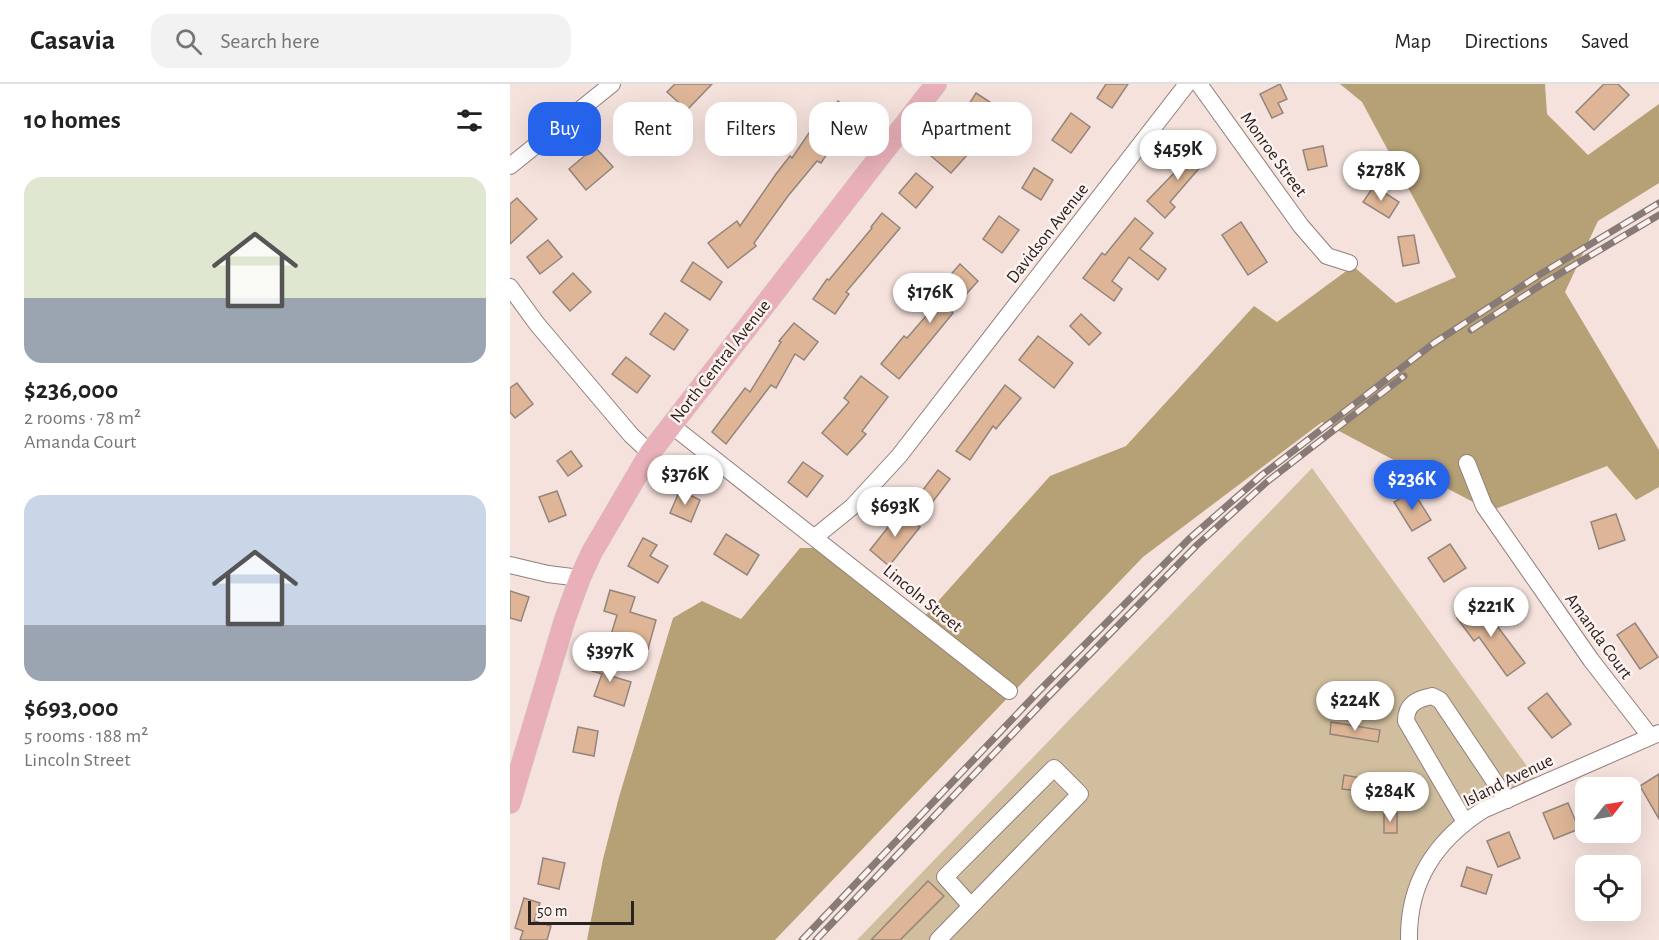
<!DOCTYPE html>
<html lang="en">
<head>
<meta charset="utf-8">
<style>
	body { margin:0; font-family:"Alegreya Sans",sans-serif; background:#f2f2f2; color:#222; height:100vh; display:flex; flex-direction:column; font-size:22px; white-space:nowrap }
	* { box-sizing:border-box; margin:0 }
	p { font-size:20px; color:#767676 }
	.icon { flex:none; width:33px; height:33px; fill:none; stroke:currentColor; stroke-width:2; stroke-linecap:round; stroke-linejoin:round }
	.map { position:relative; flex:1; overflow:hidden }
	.sheet { display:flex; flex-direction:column; background:#fff; width:510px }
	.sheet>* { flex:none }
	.banner { position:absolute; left:18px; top:18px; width:570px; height:54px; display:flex; gap:12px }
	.needle { width:39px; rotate:59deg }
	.tools { position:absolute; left:1065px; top:693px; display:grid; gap:12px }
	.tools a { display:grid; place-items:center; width:66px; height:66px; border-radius:12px; background:#fff; box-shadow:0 6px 24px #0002; font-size:30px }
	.scale { position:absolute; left:18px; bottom:15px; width:106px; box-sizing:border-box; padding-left:6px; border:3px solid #292221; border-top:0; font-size:16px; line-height:21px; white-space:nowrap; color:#292221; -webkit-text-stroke:4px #fdf2ef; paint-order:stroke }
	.price { position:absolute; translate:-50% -51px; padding:0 14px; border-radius:21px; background:#fff; color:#222; font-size:20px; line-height:39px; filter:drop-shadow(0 2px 3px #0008) }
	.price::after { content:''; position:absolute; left:50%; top:36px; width:18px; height:14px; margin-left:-9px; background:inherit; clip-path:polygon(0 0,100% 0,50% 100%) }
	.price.selected { background:#2563eb; color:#fff }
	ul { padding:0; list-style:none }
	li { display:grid; align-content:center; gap:12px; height:318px; padding:0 24px }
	li span { display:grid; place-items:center; height:186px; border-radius:18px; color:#555 }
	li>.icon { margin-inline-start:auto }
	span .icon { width:108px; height:108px; fill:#fffc; stroke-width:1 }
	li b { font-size:26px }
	h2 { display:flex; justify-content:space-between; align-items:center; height:72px; padding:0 24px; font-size:26px }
	.tag { padding:0 21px; border-radius:18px; background:#fff; box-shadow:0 6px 24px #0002; font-size:21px; line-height:54px }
	.tag.selected { background:#2563eb; color:#fff }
	header { display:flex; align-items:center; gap:36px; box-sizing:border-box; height:84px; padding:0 30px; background:#fff; border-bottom:2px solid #e0e0e0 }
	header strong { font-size:28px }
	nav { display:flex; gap:33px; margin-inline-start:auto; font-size:21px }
	.search { width:420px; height:54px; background:#f2f2f2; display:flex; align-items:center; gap:15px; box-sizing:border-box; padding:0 21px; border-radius:18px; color:#767676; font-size:22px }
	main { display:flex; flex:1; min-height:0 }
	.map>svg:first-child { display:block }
</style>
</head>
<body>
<header>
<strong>Casavia</strong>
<div class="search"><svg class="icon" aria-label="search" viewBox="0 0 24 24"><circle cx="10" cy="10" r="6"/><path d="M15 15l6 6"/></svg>Search here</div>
<nav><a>Map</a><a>Directions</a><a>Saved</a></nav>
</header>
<main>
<section class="sheet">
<h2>10 homes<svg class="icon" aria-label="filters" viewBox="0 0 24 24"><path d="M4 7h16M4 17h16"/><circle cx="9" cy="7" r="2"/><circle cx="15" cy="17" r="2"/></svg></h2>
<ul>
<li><span style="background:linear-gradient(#dfe7d0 65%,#9aa5b1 0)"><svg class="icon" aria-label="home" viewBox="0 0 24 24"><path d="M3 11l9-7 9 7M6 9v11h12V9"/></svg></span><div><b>$236,000</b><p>2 rooms · 78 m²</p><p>Amanda Court</p></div></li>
<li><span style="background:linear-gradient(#c9d6e8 70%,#9aa5b1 0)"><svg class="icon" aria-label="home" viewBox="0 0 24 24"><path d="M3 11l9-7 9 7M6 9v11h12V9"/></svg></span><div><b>$693,000</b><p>5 rooms · 188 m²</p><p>Lincoln Street</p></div></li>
</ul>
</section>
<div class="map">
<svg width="1149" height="856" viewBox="0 0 1149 856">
	<rect width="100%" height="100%" fill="#f6e2dd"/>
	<path fill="#d0be9e" d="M802,384l225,312 -60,32 -58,75 -3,53h-559z"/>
	<path fill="#b6a076" d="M830,0h205l2,30 41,41 71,-51v79l-61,38 -33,71 94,158v37l-23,13 -29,-34 -117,45 -168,-89 -179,135 -368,383h-188l16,-81 16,-62 54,-179 29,-17 39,18 59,-71h34l90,69 126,-141 76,-30 128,-140 23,16 76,-56 43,37 60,-26 -94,-175z"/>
	<g fill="#deb697" stroke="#93857b" stroke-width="1.5">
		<path d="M165,0h37l-25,26 -20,-18z"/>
		<path d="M596,0h22l-16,24 -15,-10z"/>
		<path d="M770,0l7,15 -9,4 5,10 -11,5 -12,-24z"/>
		<path d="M1094,0h14l11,11 -35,35 -18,-18z"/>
		<path d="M466,9l26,17 -11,18 -27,-16z"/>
		<path d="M328,17l17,13 -24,30 2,1 -12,18 -4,-2 -29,35 -34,47 2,3 -28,22 -20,-25 29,-22 3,5 36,-52 14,-18 2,2 19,-28 4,3z"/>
		<path d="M136,23l17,19 -20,19 -18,-19z"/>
		<path d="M561,29l19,14 -19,26 -19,-13z"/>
		<path d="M438,53l20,17 -17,19 -20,-17z"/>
		<path d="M682,60l16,14 -38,44 5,5 -10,11 -18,-17 32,-33 -4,-3z"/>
		<path d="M813,62l4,20 -19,4 -5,-20z"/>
		<path d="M85,63l18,20 -27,23 -17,-21z"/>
		<path d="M524,84l19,12 -12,20 -19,-12z"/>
		<path d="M406,89l17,14 -17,21 -17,-15z"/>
		<path d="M864,102l25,16 -10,16 -26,-16z"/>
		<path d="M7,114l20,21 -27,25v-40z"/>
		<path d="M372,129l18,15 -54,64 3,2 -14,20 -22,-15 14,-20 2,1 43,-52 -1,-1z"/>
		<path d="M489,132l20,14 -17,23 -19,-14z"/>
		<path d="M625,134l18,15 -13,16 26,20 -8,11 -29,-23 -17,24 10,8 -8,12 -31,-23 19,-25 3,2z"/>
		<path d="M731,138l26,40 -19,13 -26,-40z"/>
		<path d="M904,151l5,28 -16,3 -5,-29z"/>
		<path d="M38,156l14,17 -22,17 -13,-17z"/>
		<path d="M183,178l29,20 -12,18 -29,-19z"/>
		<path d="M450,180l18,17 -27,30 2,2 -54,66 -18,-15 23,-28 3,2 45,-52 -6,-6z"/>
		<path d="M63,189l18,19 -21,19 -17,-19z"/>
		<path d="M155,229l23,17 -14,20 -24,-16z"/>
		<path d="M571,230l20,19 -12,12 -19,-19z"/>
		<path d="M284,239l24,19 -14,18 -9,-6 -19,34 -5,-3 -45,59 -14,-12 33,-44 5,4 31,-50 -2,-1z"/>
		<path d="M528,252l35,27 -19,25 -35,-28z"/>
		<path d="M116,273l24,19 -13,17 -25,-19z"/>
		<path d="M351,292l27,21 -26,34 4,3 -19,21 -25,-22 27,-31 -5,-4z"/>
		<path d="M7,299l16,21 -18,14 -5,-6v-24z"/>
		<path d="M495,301l16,13 -25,31 -3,-3 -23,34 -14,-9z"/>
		<path d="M61,367l11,15 -14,10 -11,-15z"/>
		<path d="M293,378l20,14 -16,21 -19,-15z"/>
		<path d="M428,386l12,9 -19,25 -12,-9z"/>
		<path d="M170,406l20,10 -9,22 -21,-9z"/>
		<path d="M47,407l9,24 -17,7 -10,-25z"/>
		<path d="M903,407l18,29 -19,11 -18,-29z"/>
		<path d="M391,427l19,16 -31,39 -19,-16z"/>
		<path d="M1106,430l9,26 -26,9 -8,-27z"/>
		<path d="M216,450l33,21 -12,20 -33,-21z"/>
		<path d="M133,454l14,7 -7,11 18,10 -10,17 -30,-17z"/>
		<path d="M940,460l16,24 -22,14 -16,-24z"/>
		<path d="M100,506l25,7 -5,15 26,8 -8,29 -38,-11 7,-23 -13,-4z"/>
		<path d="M0,507l19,6 -8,24 -11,-3z"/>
		<path d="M969,518l46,61 -18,13 -28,-39 -5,4 -17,-23z"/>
		<path d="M1125,539l23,34 -18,12 -23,-34z"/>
		<path d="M88,571l15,5 -5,15 23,7 -7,24 -30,-10 8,-22 -10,-3z"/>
		<path d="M1037,609l24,31 -19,14 -24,-30z"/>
		<path d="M821,638l49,8 -2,12 -48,-8z"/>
		<path d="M68,643l20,4 -4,25 -21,-4z"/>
		<path d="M1149,690v45l-19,-33z"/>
		<path d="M834,691l17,3 -2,13 -17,-2z"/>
		<path d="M1058,719l11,26 -25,10 -11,-26z"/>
		<rect x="874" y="729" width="13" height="20"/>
		<path d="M999,748l11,26 -22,9 -11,-26z"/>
		<path d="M33,774l22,5 -6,26 -21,-5z"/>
		<path d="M957,783l25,8 -6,19 -25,-8z"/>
		<path d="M418,797l16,15 -44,44h-29z"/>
		<path d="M14,814l16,5 -6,18 17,5 -4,14h-27l3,-9 -8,-3z"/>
	</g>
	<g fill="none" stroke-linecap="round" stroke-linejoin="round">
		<defs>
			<g id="minor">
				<path d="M689,0l102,142 26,30 22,7"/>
				<path d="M0,82l102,-82"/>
				<path d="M0,203l27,37 94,111 19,18"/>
				<path d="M161,341l338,266"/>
				<path d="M957,379l17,43 107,154 59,76"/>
				<path d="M305,453l37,-30 47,-51 288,-372"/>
				<path d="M0,481l38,9 32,4"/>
				<path d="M955,738l-59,-101c0,-17 11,-22 26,-25l8,4 67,100"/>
				<path d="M428,856l142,-146 -26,-26 -109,109 26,29"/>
				<path d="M899,856c-1,-58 26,-99 74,-130l176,-77"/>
			</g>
			<path id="major" d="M0,719l55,-184 15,-41 12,-26 58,-99 286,-369"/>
		</defs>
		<use href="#minor" stroke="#917f7b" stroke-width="18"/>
		<use href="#major" stroke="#cccaca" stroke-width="22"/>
		<use href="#minor" stroke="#fff" stroke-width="16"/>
		<use href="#major" stroke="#e9b0b9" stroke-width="21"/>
		<defs>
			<g id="rail">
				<path d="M961,246l73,-47 115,-68"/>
				<path d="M292,856l237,-249 150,-152 73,-64 172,-132 105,-68 120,-72"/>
				<path d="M306,856l231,-242 150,-153 71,-64 136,-105"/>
			</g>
		</defs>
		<use href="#rail" stroke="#877a77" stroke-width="7"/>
		<use href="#rail" stroke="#fdf2ef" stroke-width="4.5" stroke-dasharray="14" stroke-linecap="butt"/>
	</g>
	<g text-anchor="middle" stroke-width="5" stroke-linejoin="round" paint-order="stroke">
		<g font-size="18" fill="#292221" stroke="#fdf2ef">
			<text transform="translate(764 70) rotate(54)" y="6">Monroe Street</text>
			<text transform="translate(537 149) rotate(-52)" y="6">Davidson Avenue</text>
			<text transform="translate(210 277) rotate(-52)" y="6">North Central Avenue</text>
			<text transform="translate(413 514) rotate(39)" y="6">Lincoln Street</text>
			<text transform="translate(1089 552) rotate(54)" y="6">Amanda Court</text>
			<text transform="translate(998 696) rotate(-26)" y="6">Island Avenue</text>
		</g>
	</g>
</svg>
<div class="tools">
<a><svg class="needle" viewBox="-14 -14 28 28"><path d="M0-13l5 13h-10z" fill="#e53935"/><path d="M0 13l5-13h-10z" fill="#767676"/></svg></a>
<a><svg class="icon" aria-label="locate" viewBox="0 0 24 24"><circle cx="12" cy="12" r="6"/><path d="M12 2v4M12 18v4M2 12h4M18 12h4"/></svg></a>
</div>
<div class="scale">50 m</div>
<b class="price" style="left:668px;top:97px">$459K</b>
<b class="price" style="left:871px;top:118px">$278K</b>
<b class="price" style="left:420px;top:240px">$176K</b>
<b class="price" style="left:175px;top:422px">$376K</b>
<b class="price selected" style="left:902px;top:427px">$236K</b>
<b class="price" style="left:385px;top:454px">$693K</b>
<b class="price" style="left:981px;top:554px">$221K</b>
<b class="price" style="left:100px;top:599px">$397K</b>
<b class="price" style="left:845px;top:648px">$224K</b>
<b class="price" style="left:880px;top:739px">$284K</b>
<div class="banner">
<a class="tag selected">Buy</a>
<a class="tag">Rent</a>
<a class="tag">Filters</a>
<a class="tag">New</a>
<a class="tag">Apartment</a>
</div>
</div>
</main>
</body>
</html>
